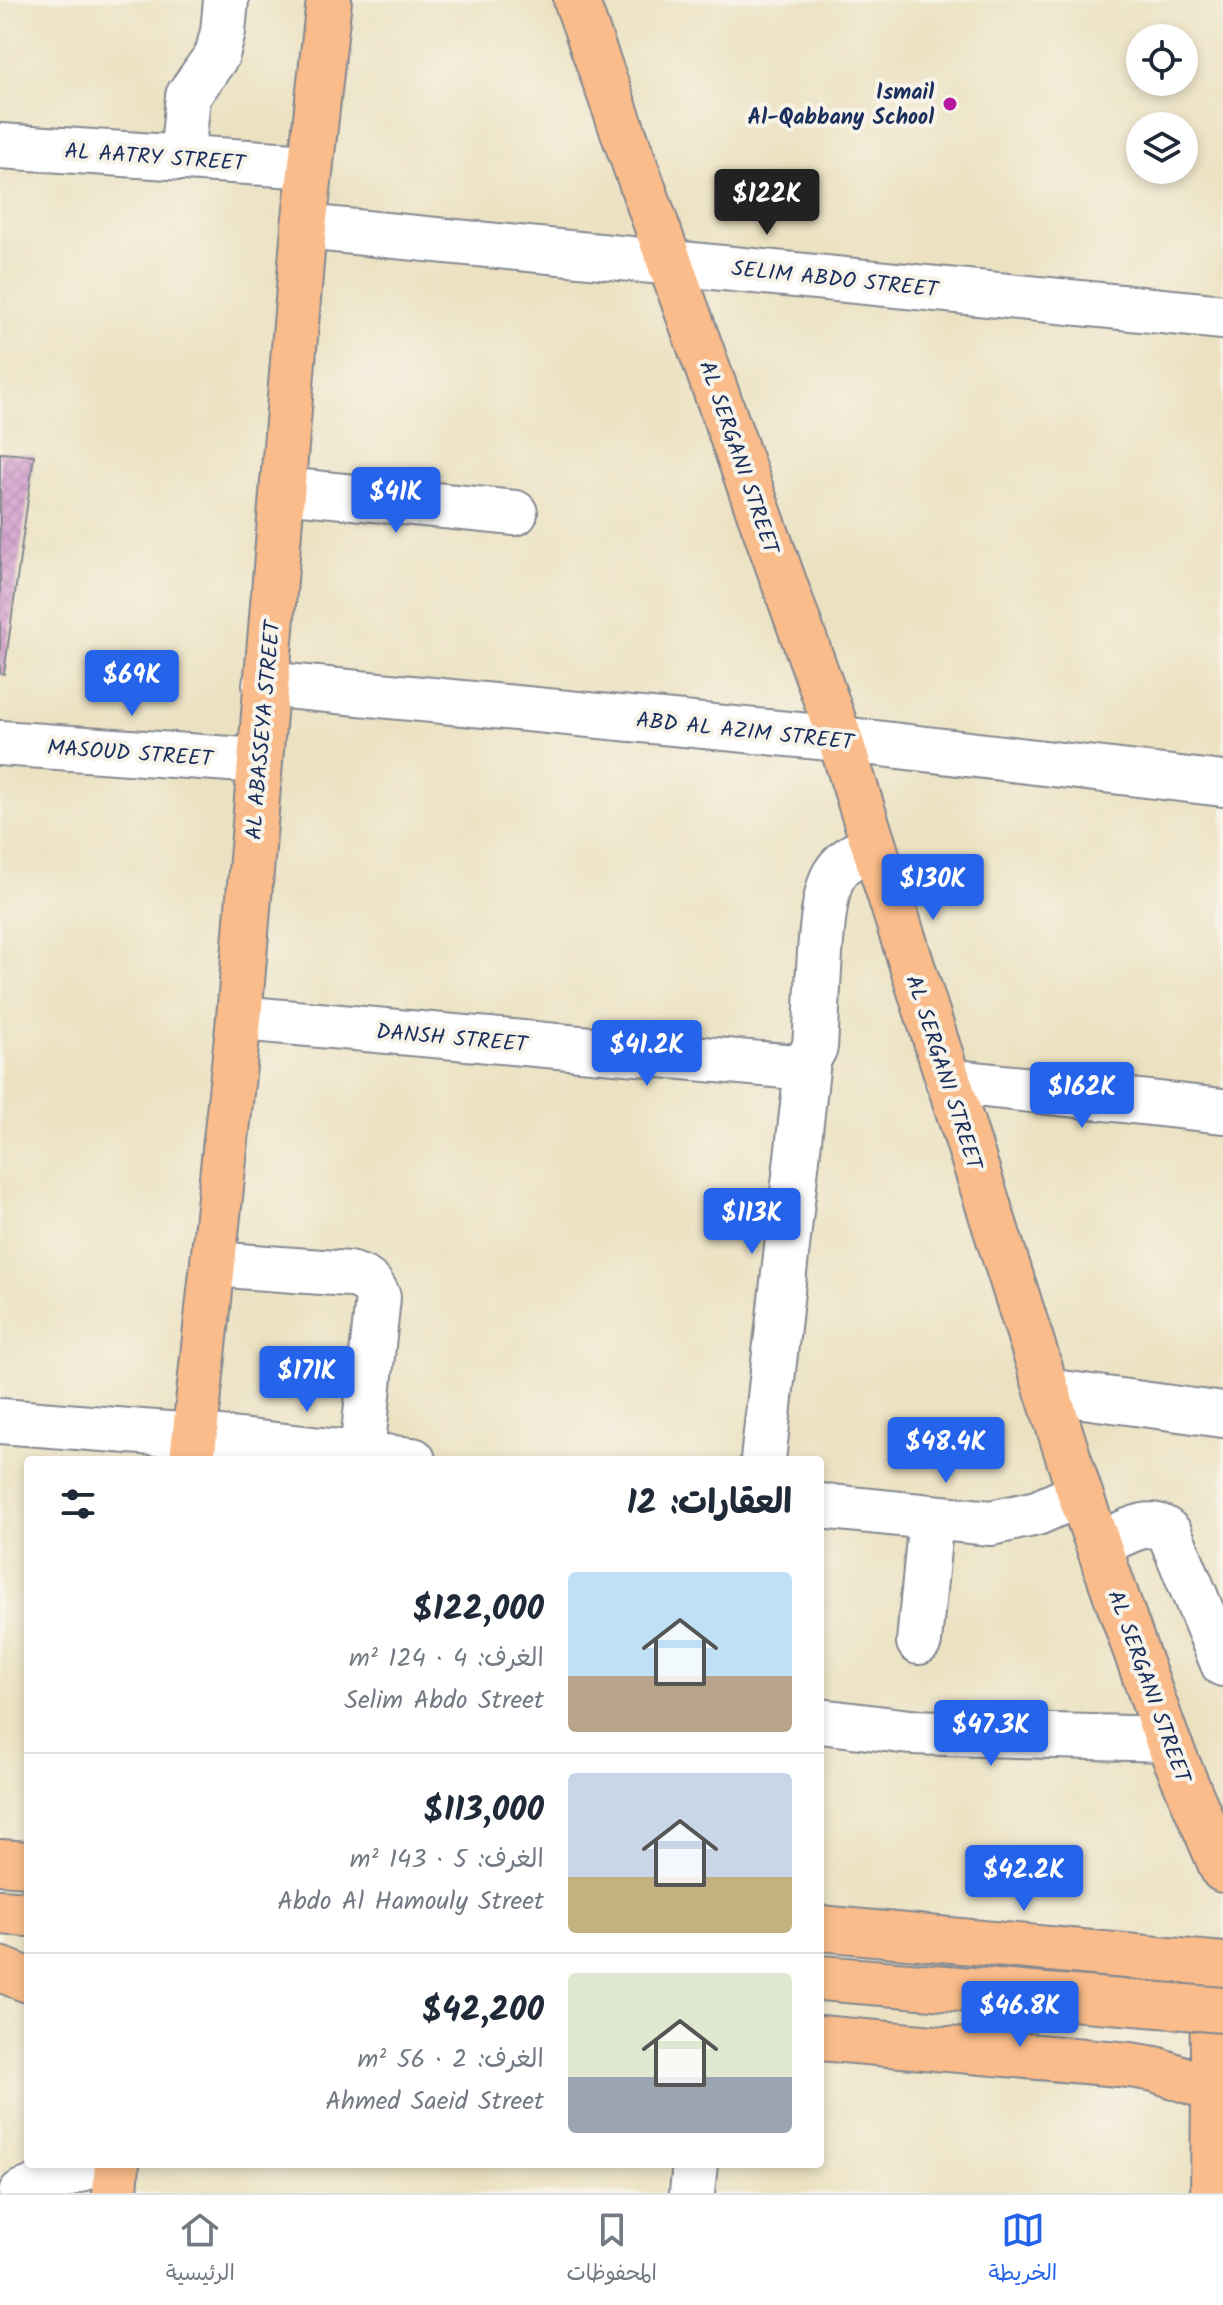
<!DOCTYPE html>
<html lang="ar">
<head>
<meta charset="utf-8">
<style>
	body { margin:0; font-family:Kalam,"Playpen Sans Arabic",sans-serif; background:#f2f2f3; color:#1f2937; direction:rtl; height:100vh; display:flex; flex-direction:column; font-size:30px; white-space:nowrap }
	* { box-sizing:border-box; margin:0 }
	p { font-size:26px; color:#747a83 }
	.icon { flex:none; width:44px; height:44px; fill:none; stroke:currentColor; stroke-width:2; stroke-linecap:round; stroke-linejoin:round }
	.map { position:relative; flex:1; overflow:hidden; direction:ltr }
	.panel { position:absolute; left:24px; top:1456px; width:800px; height:712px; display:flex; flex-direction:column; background:#fff; border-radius:8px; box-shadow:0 4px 12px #0003; direction:rtl }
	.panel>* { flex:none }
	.fabs { position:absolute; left:1126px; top:24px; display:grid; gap:16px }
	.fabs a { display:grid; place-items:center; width:72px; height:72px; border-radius:50%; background:#fff; box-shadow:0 4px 12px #0003; font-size:40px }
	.price { position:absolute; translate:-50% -68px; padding:0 18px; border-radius:8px; background:#2563eb; color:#fff; font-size:26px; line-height:52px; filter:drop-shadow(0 2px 4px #0008) }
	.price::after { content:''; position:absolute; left:50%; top:48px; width:24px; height:18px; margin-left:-12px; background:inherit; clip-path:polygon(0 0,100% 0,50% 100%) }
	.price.active { background:#222; color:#fff }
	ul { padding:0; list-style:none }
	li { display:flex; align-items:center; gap:24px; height:200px; padding:0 32px }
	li+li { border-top:2px solid #e0e1e3 }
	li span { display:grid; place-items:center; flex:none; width:224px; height:160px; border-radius:8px; color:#555 }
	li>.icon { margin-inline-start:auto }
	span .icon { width:96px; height:96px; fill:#fffc; stroke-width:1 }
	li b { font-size:34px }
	h2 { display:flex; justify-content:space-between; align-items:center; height:96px; padding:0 32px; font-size:34px }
	.tab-bar { display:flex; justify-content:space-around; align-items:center; height:112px; border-top:2px solid #e0e1e3; background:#fff; font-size:22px; color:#747a83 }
	.tab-bar a { display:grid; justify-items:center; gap:4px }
	.tab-bar .active { color:#2563eb }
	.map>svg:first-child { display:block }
</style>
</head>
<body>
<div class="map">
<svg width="1223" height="2193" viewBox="0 0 1223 2193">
	<defs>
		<pattern id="building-cross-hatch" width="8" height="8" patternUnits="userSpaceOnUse" patternTransform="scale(2)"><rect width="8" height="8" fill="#ce8fc7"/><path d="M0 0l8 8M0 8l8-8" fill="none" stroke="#a675a5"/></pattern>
	</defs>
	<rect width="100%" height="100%" fill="#f7f3e8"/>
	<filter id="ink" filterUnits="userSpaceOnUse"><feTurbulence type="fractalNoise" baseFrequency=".0125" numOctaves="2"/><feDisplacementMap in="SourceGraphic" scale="16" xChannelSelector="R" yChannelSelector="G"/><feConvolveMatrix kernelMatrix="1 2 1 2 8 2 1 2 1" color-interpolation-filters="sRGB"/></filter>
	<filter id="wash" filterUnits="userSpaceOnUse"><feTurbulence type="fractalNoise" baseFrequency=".006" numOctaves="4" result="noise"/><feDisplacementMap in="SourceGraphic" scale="32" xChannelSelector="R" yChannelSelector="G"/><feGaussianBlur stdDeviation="1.8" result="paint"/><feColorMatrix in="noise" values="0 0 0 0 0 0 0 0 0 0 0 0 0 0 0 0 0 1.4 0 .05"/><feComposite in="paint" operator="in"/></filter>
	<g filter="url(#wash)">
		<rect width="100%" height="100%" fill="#ece2c2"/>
		<g id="blocks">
			<path fill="url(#building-cross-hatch)" d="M0,453l34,2 -30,219 -4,-1z"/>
		</g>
	</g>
	<g filter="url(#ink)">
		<use href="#blocks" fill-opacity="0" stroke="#848890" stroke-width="2"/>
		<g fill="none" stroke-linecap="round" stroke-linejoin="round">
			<defs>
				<g id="minor">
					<path d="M0,146l310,20"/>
					<path d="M182,158l6,-62 29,-41 6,-23 3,-32"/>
					<path d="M304,227l919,90"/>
					<path d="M283,490l232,23"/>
					<path d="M265,684l575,55 383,45"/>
					<path d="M0,743l259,18"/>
					<path d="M239,1018l557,49 12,-7 7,-13c3,-36 3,-146 19,-172 10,-16 24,-23 40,-28"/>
					<path d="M948,1081l275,30"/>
					<path d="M213,1264l136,10c16,4 23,8 29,23l-16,157"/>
					<path d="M1047,1391l176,24"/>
					<path d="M0,1421l194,15 219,24"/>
					<path d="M763,1460l45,-400"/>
					<path d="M820,1506l171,17 46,-10 43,-19"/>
					<path d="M1099,1545c21,-9 52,-32 71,-11l53,130"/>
					<path d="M919,1642l12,-124"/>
					<path d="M820,1721l90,11 257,7"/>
					<path d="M21,2193l73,-29"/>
					<path d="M692,2193l3,-29"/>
				</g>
				<g id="major">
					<path d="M576,0l264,739 240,755 87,245 56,131"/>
					<path d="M192,1460l47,-442 65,-791 25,-227"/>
					<path d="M0,1862l28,2"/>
					<path d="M0,1912l28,2"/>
					<path d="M820,1928l403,37"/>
					<path d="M0,1969l28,11"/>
					<path d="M1211,1971l3,120 -1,102"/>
					<path d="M820,2038l310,27 25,4 68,24"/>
					<path d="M115,2193l2,-29"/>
				</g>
			</defs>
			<use href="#minor" stroke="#848890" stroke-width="48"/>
			<use href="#major" stroke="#848890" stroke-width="48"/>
			<use href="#minor" stroke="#fff" stroke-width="44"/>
			<use href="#major" stroke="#f9bc8a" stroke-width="44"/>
			<defs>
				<path id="major-bridge" d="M820,1978l403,32"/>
			</defs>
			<use href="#major-bridge" stroke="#848890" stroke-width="48" stroke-linecap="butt"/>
			<use href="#major-bridge" stroke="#f9bc8a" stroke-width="44"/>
		</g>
	</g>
	<circle fill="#b5179e" stroke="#f7f3e8" stroke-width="3" cx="950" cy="104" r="8"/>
	<g text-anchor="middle" stroke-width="8" stroke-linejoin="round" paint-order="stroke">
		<g font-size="22" font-weight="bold" fill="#1b2f5e" stroke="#f7f3e8" text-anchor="end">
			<text x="934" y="99">Ismail<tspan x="934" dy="25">Al-Qabbany School</tspan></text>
		</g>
		<g font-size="22" fill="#1b2f5e" stroke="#f7f3e8">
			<text transform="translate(155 156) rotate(4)" y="8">AL AATRY STREET</text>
			<text transform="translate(835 278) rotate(6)" y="8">SELIM ABDO STREET</text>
			<text transform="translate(740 457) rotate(71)" y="8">AL SERGANI STREET</text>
			<text transform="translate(262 730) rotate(-85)" y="8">AL ABASSEYA STREET</text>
			<text transform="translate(745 730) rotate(6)" y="8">ABD AL AZIM STREET</text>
			<text transform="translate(130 752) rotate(4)" y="8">MASOUD STREET</text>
			<text transform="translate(452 1037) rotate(5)" y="8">DANSH STREET</text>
			<text transform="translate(945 1072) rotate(72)" y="8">AL SERGANI STREET</text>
			<text transform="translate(1150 1686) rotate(70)" y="8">AL SERGANI STREET</text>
		</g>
	</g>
</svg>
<div class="fabs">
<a><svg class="icon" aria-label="locate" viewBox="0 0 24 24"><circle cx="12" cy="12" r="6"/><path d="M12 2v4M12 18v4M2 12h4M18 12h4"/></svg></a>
<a><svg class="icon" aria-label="layers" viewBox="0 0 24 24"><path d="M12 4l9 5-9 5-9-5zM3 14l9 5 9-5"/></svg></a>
</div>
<b class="price active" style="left:767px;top:237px">$122K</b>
<b class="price" style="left:396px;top:535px">$41K</b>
<b class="price" style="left:132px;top:718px">$69K</b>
<b class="price" style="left:933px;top:922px">$130K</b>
<b class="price" style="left:647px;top:1088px">$41.2K</b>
<b class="price" style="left:1082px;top:1130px">$162K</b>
<b class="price" style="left:752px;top:1256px">$113K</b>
<b class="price" style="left:307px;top:1414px">$171K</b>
<b class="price" style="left:946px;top:1485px">$48.4K</b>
<b class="price" style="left:991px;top:1768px">$47.3K</b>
<b class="price" style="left:1024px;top:1913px">$42.2K</b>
<b class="price" style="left:1020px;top:2049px">$46.8K</b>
<section class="panel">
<h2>العقارات: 12<svg class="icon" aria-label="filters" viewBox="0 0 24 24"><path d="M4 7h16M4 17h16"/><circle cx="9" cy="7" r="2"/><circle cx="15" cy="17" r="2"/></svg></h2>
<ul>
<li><span style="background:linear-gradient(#bfe0f5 65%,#b9a48a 0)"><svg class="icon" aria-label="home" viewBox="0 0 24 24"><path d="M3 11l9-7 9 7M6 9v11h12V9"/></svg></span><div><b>$122,000</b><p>الغرف: 4 · 124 m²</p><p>Selim Abdo Street</p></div></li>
<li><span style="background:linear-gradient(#c9d6e8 65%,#c2b280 0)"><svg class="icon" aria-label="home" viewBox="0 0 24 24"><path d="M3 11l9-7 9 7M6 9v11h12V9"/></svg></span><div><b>$113,000</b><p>الغرف: 5 · 143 m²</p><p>Abdo Al Hamouly Street</p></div></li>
<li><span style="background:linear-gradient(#dfe7d0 65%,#9aa5b1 0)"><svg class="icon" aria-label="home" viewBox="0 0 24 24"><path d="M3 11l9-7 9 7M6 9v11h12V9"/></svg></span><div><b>$42,200</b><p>الغرف: 2 · 56 m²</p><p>Ahmed Saeid Street</p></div></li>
</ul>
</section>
</div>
<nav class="tab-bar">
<a class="active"><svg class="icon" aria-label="map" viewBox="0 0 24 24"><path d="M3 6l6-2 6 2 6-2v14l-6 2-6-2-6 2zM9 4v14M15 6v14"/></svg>الخريطة</a>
<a><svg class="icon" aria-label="saved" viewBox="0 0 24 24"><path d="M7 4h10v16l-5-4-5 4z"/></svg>المحفوظات</a>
<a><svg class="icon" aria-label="home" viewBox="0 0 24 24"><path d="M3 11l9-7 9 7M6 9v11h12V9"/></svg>الرئيسية</a>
</nav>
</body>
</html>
